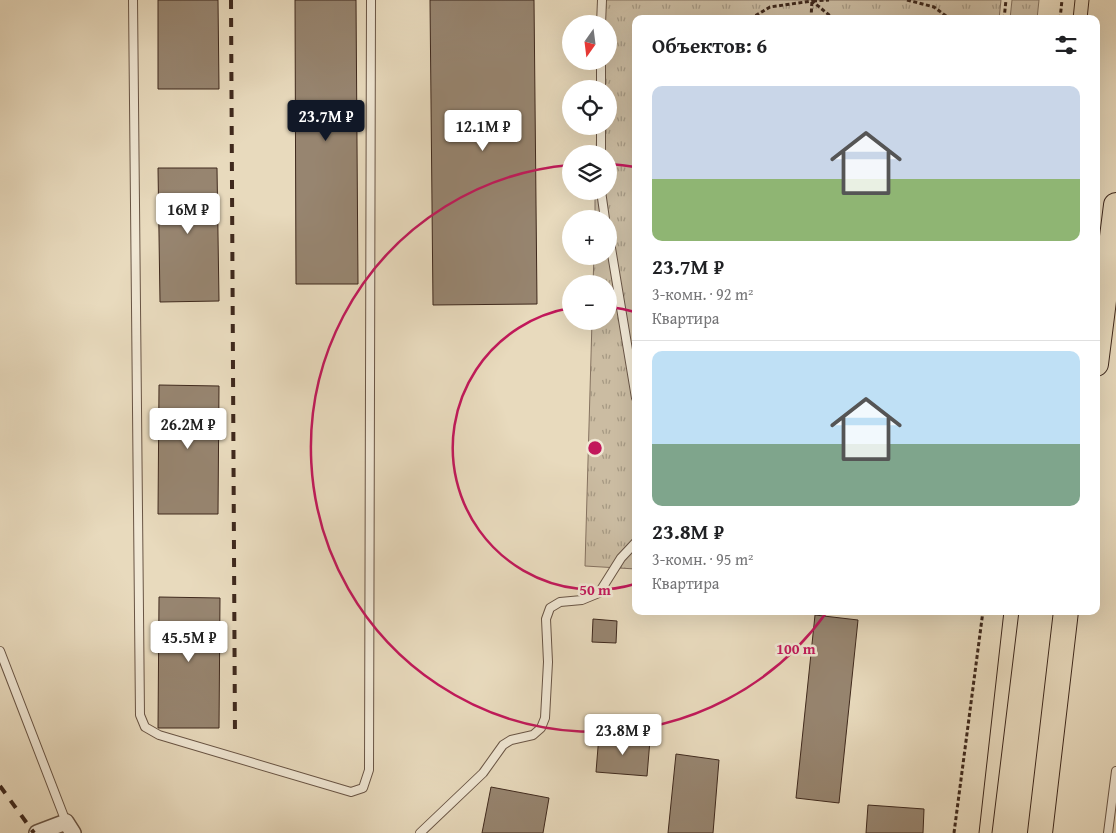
<!DOCTYPE html>
<html lang="ru">
<head>
<meta charset="utf-8">
<style>
	body { margin:0; font-family:"Gentium Book Plus",serif; background:#f6f6f6; color:#202124; height:100vh; display:flex; flex-direction:column; font-size:19px; white-space:nowrap }
	* { box-sizing:border-box; margin:0 }
	p { font-size:16px; color:#757577 }
	.icon { flex:none; width:28px; height:28px; fill:none; stroke:currentColor; stroke-width:2; stroke-linecap:round; stroke-linejoin:round }
	.map { position:relative; flex:1; overflow:hidden }
	.panel { position:absolute; left:632px; top:15px; width:468px; height:600px; display:flex; flex-direction:column; background:#fff; border-radius:10px; box-shadow:0 5px 20px #0002 }
	.panel>* { flex:none }
	.needle { width:32px; rotate:194deg }
	.buttons { position:absolute; left:562px; top:15px; display:grid; gap:10px }
	.buttons a { display:grid; place-items:center; width:55px; height:55px; border-radius:50%; background:#fff; box-shadow:0 5px 20px #0002; font-size:25px }
	.price { position:absolute; translate:-50% -42px; padding:0 11px; border-radius:5px; background:#fff; color:#222; font-size:16px; line-height:32px; filter:drop-shadow(0 1px 2px #0008) }
	.price::after { content:''; position:absolute; left:50%; top:30px; width:15px; height:11px; margin-left:-8px; background:inherit; clip-path:polygon(0 0,100% 0,50% 100%) }
	.price.current { background:#111827; color:#fff }
	ul { padding:0; list-style:none }
	li { display:grid; align-content:center; gap:10px; height:265px; padding:0 20px }
	li+li { border-top:1px solid #e0e0e0 }
	li span { display:grid; place-items:center; height:155px; border-radius:10px; color:#555 }
	li>.icon { margin-inline-start:auto }
	span .icon { width:90px; height:90px; fill:#fffc; stroke-width:1 }
	li b { font-size:21px }
	h2 { display:flex; justify-content:space-between; align-items:center; height:60px; padding:0 20px; font-size:21px }
	.map>svg:first-child { display:block }
</style>
</head>
<body>
<div class="map">
<svg width="1116" height="833" viewBox="0 0 1116 833">
	<defs>
		<pattern id="grass-tufts" width="24" height="20" patternUnits="userSpaceOnUse" patternTransform="scale(1.25)"><rect width="24" height="20" fill="#cbbca2"/><path d="M3 7l-1-3M5 7V3M7 7l1-3M15 17l-1-3M17 17v-4M19 17l1-3" fill="none" stroke="#a69983"/></pattern>
	</defs>
	<rect width="100%" height="100%" fill="#e8dabd"/>
	<filter id="stains"><feTurbulence type="fractalNoise" baseFrequency=".004" numOctaves="4"/><feColorMatrix values="0 0 0 0 .2 0 0 0 0 .09 0 0 0 0 .02 0 0 0 .5 -.17"/></filter>
	<radialGradient id="worn" r=".72"><stop offset=".6" stop-color="#630" stop-opacity="0"/><stop offset="1" stop-color="#630" stop-opacity=".3"/></radialGradient>
	<g fill="url(#grass-tufts)" stroke="#857260">
		<path d="M601,0h400l-2,19h-363v550l-51,-3 7,-245h17v-37h-16l1,-28h15v-37h-14v-28h14v-37h-13l1,-28h12v-37h-11l1,-28h10v-37h-9z"/>
		<path d="M1012,0h27l-2,19h-27z"/>
	</g>
	<g fill="#978570" stroke="#3f291d">
		<path d="M158,0h60l1,89h-61z"/>
		<path d="M295,0h61l2,284h-62z"/>
		<path d="M430,0h104l3,304 -104,1z"/>
		<path d="M158,168h59l2,133 -59,1z"/>
		<path d="M159,385l60,1 -1,128h-60z"/>
		<path d="M159,597l61,1 -1,130h-61z"/>
		<path d="M815,615l43,5 -19,183 -43,-5z"/>
		<path d="M593,619l24,2 -1,22 -24,-1z"/>
		<path d="M599,735l51,5 -3,36 -51,-4z"/>
		<path d="M676,754l43,6 -6,73h-45z"/>
		<path d="M491,787l58,11 -6,35h-61z"/>
		<path d="M868,805l56,4 -1,24h-57z"/>
	</g>
	<g fill="none" stroke-linecap="round" stroke-linejoin="round">
		<defs>
			<g id="service">
				<path d="M133,0l7,715 5,12 14,8 192,57 12,-4 6,-18 2,-770"/>
				<path d="M601,24l1,-24"/>
				<path d="M601,89v-28"/>
				<path d="M601,126v28"/>
				<path d="M601,191l4,28"/>
				<path d="M609,236l27,162"/>
				<path d="M0,651l66,171"/>
				<path d="M420,833l63,-60 20,-28 8,-5 22,-5 8,-7 4,-10 3,-56 -2,-43 4,-11 10,-6 22,-2 17,-7 22,-35 15,-16"/>
				<path d="M1108,833l8,-62"/>
			</g>
			<path id="minor" d="M37,833l29,-11 7,11"/>
			<g id="primary">
				<path d="M1096,364l20,-159"/>
				<path d="M1040,833l26,-222"/>
			</g>
		</defs>
		<use href="#service" stroke="#695545" stroke-width="10"/>
		<use href="#minor" stroke="#695545" stroke-width="18"/>
		<use href="#primary" stroke="#3f291d" stroke-width="26"/>
		<g stroke="#3f291d" stroke-width="3" stroke-dasharray="4 2.5" stroke-linecap="butt">
			<path d="M907,0l27,7 16,12"/>
			<path d="M813,1l16,-1"/>
			<path d="M750,19l20,-12 42,-6 22,18"/>
			<path d="M811,19l1,-19"/>
			<path d="M1004,19l2,-19"/>
			<path d="M1060,19l2,-19"/>
			<path d="M954,833l29,-222"/>
		</g>
		<use href="#service" stroke="#f0e7d4" stroke-width="8"/>
		<use href="#minor" stroke="#f0e7d4" stroke-width="15"/>
		<use href="#primary" stroke="#e8dabd" stroke-width="24"/>
		<g stroke="#3f291d" stroke-width="1">
			<path d="M1073,19l2,-19"/>
			<path d="M1087,19l2,-19"/>
			<path d="M979,833l25,-222"/>
			<path d="M992,833l27,-222"/>
		</g>
		<g stroke="#3f291d" stroke-width="4" stroke-dasharray="9 9" stroke-linecap="butt">
			<path d="M231,0l4,737"/>
			<path d="M0,786l34,47"/>
		</g>
	</g>
	<g fill="none" stroke="#c2185b" stroke-width="2.5">
		<path d="M635 584A142 142 0 1 1 570 308M610 307A142 142 0 0 1 635 312"/>
		<path d="M826 613A284 284 0 1 1 570 165M610 164A284 284 0 0 1 635 167"/>
	</g>
	<circle cx="595" cy="448" r="8" fill="#c2185b" stroke="#f0e7d4" stroke-width="2.5"/>
	<g font-size="15" text-anchor="middle" font-weight="bold" fill="#c2185b" stroke="#f0e7d4" stroke-width="5" stroke-linejoin="round" paint-order="stroke">
		<text x="595" y="595">50 m</text>
		<text x="796" y="654">100 m</text>
	</g>
	<rect width="100%" height="100%" filter="url(#stains)"/>
	<rect width="100%" height="100%" fill="url(#worn)"/>
</svg>
<div class="buttons">
<a><svg class="needle" viewBox="-14 -14 28 28"><path d="M0-13l5 13h-10z" fill="#e53935"/><path d="M0 13l5-13h-10z" fill="#757577"/></svg></a>
<a><svg class="icon" aria-label="locate" viewBox="0 0 24 24"><circle cx="12" cy="12" r="6"/><path d="M12 2v4M12 18v4M2 12h4M18 12h4"/></svg></a>
<a><svg class="icon" aria-label="layers" viewBox="0 0 24 24"><path d="M12 4l9 5-9 5-9-5zM3 14l9 5 9-5"/></svg></a>
<a>+</a>
<a>−</a>
</div>
<b class="price current" style="left:326px;top:142px">23.7M ₽</b>
<b class="price" style="left:483px;top:152px">12.1M ₽</b>
<b class="price" style="left:188px;top:235px">16M ₽</b>
<b class="price" style="left:188px;top:450px">26.2M ₽</b>
<b class="price" style="left:189px;top:663px">45.5M ₽</b>
<b class="price" style="left:623px;top:756px">23.8M ₽</b>
<section class="panel">
<h2>Объектов: 6<svg class="icon" aria-label="filters" viewBox="0 0 24 24"><path d="M4 7h16M4 17h16"/><circle cx="9" cy="7" r="2"/><circle cx="15" cy="17" r="2"/></svg></h2>
<ul>
<li><span style="background:linear-gradient(#c9d6e8 60%,#8fb573 0)"><svg class="icon" aria-label="home" viewBox="0 0 24 24"><path d="M3 11l9-7 9 7M6 9v11h12V9"/></svg></span><div><b>23.7M ₽</b><p>3-комн. · 92 m²</p><p>Квартира</p></div></li>
<li><span style="background:linear-gradient(#bfe0f5 60%,#7fa58c 0)"><svg class="icon" aria-label="home" viewBox="0 0 24 24"><path d="M3 11l9-7 9 7M6 9v11h12V9"/></svg></span><div><b>23.8M ₽</b><p>3-комн. · 95 m²</p><p>Квартира</p></div></li>
</ul>
</section>
</div>
</body>
</html>
